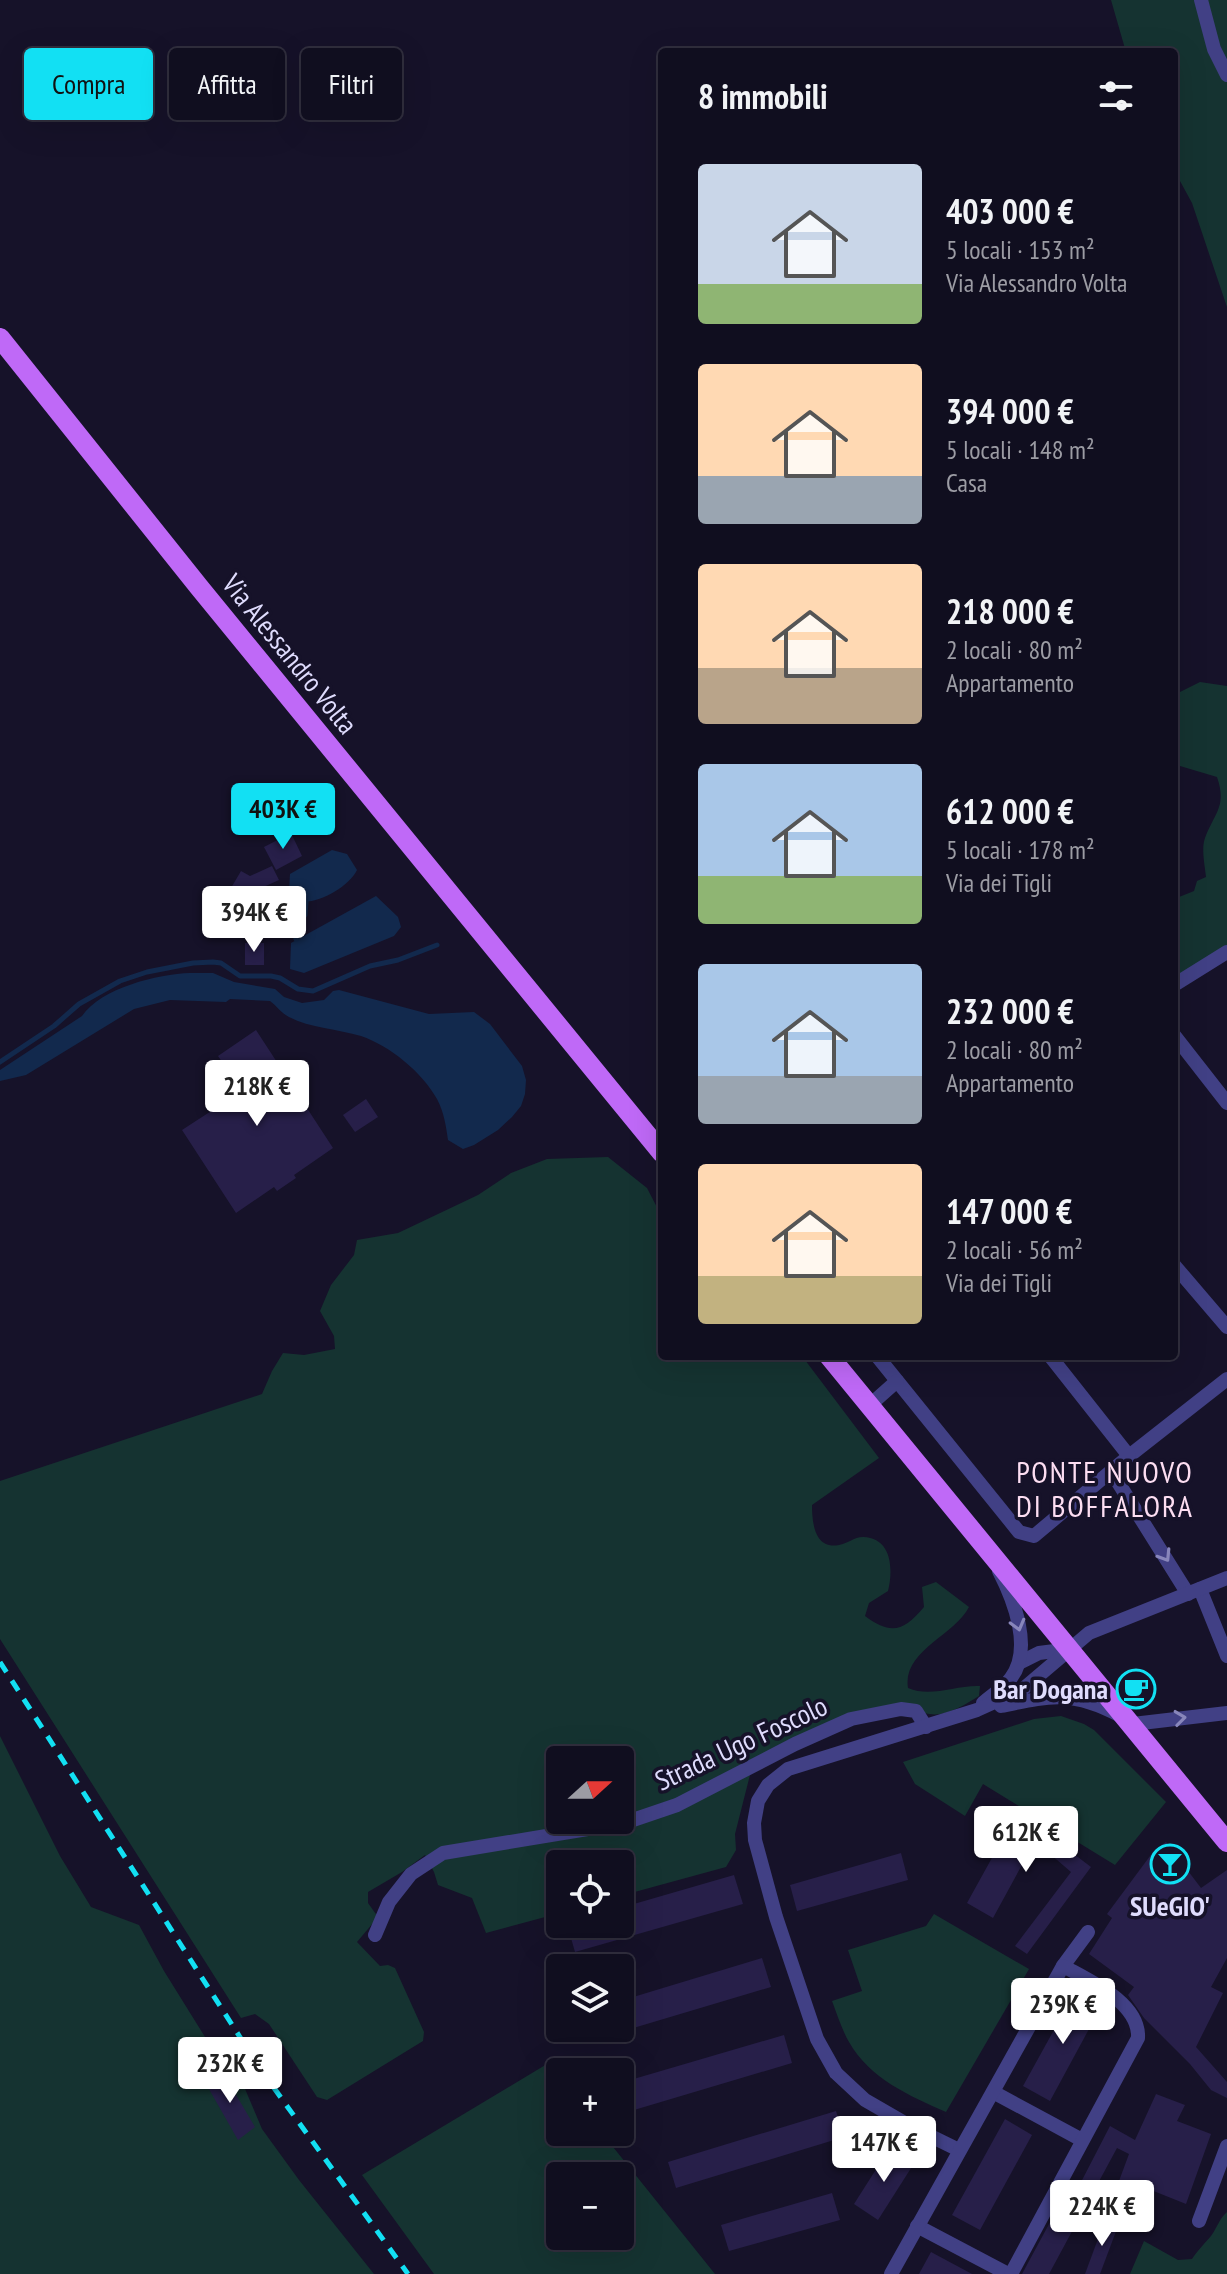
<!DOCTYPE html>
<html lang="it">
<head>
<meta charset="utf-8">
<style>
	body { margin:0; font-family:"PT Sans Narrow",sans-serif; background:#191728; color:#f1f3f6; height:100vh; display:flex; flex-direction:column; font-size:30px; white-space:nowrap }
	* { box-sizing:border-box; margin:0 }
	p { font-size:26px; color:#9c9ca4 }
	.icon { flex:none; width:44px; height:44px; fill:none; stroke:currentColor; stroke-width:2; stroke-linecap:round; stroke-linejoin:round }
	.map { position:relative; flex:1; overflow:hidden }
	.sheet { position:absolute; left:658px; top:48px; width:520px; height:1312px; display:flex; flex-direction:column; background:#100e1f; border-radius:8px; box-shadow:0 8px 32px #0002,0 0 0 2px #302e3d }
	.sheet>* { flex:none }
	.top-card { position:absolute; left:24px; top:48px; width:514px; height:72px; display:flex; gap:16px }
	.needle { width:52px; rotate:69deg }
	.controls { position:absolute; left:546px; top:1746px; display:grid; gap:16px }
	.controls a { display:grid; place-items:center; width:88px; height:88px; border-radius:8px; background:#100e1f; box-shadow:0 8px 32px #0002,0 0 0 2px #302e3d; font-size:40px }
	.price { position:absolute; translate:-50% -68px; padding:0 18px; border-radius:8px; background:#fff; color:#222; font-size:26px; line-height:52px; filter:drop-shadow(0 2px 4px #0008) }
	.price::after { content:''; position:absolute; left:50%; top:48px; width:24px; height:18px; margin-left:-12px; background:inherit; clip-path:polygon(0 0,100% 0,50% 100%) }
	.price.active { background:#12e0f3; color:#111 }
	ul { padding:0; list-style:none }
	li { display:flex; align-items:center; gap:24px; height:200px; padding:0 40px }
	li span { display:grid; place-items:center; flex:none; width:224px; height:160px; border-radius:8px; color:#555 }
	li>.icon { margin-inline-start:auto }
	span .icon { width:96px; height:96px; fill:#fffc; stroke-width:1 }
	li b { font-size:34px }
	h2 { display:flex; justify-content:space-between; align-items:center; height:96px; padding:0 40px; font-size:34px }
	.tag { padding:0 28px; border-radius:8px; background:#100e1f; box-shadow:0 8px 32px #0002,0 0 0 2px #302e3d; font-size:28px; line-height:72px }
	.tag.active { background:#12e0f3; color:#111 }
	.map>svg:first-child { display:block }
</style>
</head>
<body>
<div class="map">
<svg width="1227" height="2274" viewBox="0 0 1227 2274">
	<rect width="100%" height="100%" fill="#161229"/>
	<g fill="#153331" fill-rule="evenodd">
		<path d="M1111,0h116v307l-35,-104 -18,-33v-118h-48z"/>
		<path d="M1200,682l27,4v260l-53,34v-81l20,-8 3,-10 9,-4c-1,-11 -5,-28 -1,-39 10,-26 22,-32 12,-61l-37,-11 -6,-5v-66z"/>
		<path d="M608,1157l39,31 15,29v139h140l77,102 -67,47c0,16 2,45 27,40 8,-1 15,-8 24,-8 30,1 30,34 25,54l-19,12 -4,13c26,19 38,16 59,-9l-2,-20 14,-5 33,25c-15,29 -67,44 -61,81 23,10 47,-3 72,-2l-1,10c-15,9 -35,23 -54,17 -13,-5 -17,-10 -31,-9l-143,67 -16,63 1,16 -10,17 -106,29v-32h-60v49l-74,20 -14,-35 -34,-13 -4,-13 -9,-17 -23,17 -34,20v11l10,14 -21,25 23,24 8,-1 7,3 29,64 -1,9 -96,59 -10,-3 -48,-73 -14,-10 -14,4 -241,-379v-158l262,-87 10,-23 11,-18 21,2 31,-6 -1,-13 -14,-25 11,-26 23,-30 3,-15 41,-7 80,-38 33,-22 36,-14zM560,1760h60v60h-60z"/>
		<path d="M1061,1716l23,8 10,6 72,72 -51,63 -132,-81 -18,32 -50,-32 -12,-22 131,-43z"/>
		<path d="M0,1736l60,120 31,51 48,18 25,46 51,82 -5,15 27,2 25,59 37,51 75,94h-374z"/>
		<path d="M934,1914l95,55 -83,143c-36,-16 -76,-33 -97,-70 -7,-12 -12,-28 -17,-41l30,-10 -14,-41 78,-24z"/>
		<path d="M547,2064l13,17v51h41l114,142h-281l-72,-99zM560,2176h60v60h-60z"/>
		<path d="M1227,2212v62h-97l14,-33 34,19 14,-1c6,-9 12,-15 19,-23 6,-8 8,-17 16,-24z"/>
	</g>
	<g fill="#12294d">
		<path d="M332,850l15,4 10,16c-8,17 -44,38 -62,30l-6,-9 1,-17z"/>
		<path d="M376,896l22,21 3,10 -7,9 -90,37 -14,-4 1,-26z"/>
		<path d="M190,973h23l21,9 41,7 9,8 18,6 22,-3 9,-9 6,-1 90,24 45,-2 16,12 32,42 4,14 -1,14 -4,12 -9,11 -14,13 -24,15 -11,4 -15,-9c-2,-14 -4,-28 -11,-41 -15,-27 -47,-53 -76,-63 -23,-7 -51,-8 -72,-19 -8,-4 -12,-11 -19,-16l-40,-2 -4,3 -56,-2 -36,9 -108,66 -26,6v-11l82,-54c19,-28 76,-42 108,-43z"/>
	</g>
	<g fill="none" stroke-linecap="round" stroke-linejoin="round">
		<g stroke="#12294d" stroke-width="5">
			<path d="M296,939c-1,-13 -1,-16 9,-24l1,-13"/>
			<path d="M0,1062l54,-36 25,-22 41,-23 27,-9 46,-9 20,-1 8,1 19,13h31l9,2 18,11 15,2 57,-25 28,-6 39,-15"/>
		</g>
	</g>
	<g fill="#271f49">
		<path d="M291,833l11,23 -26,14 -12,-23z"/>
		<path d="M272,866l7,14 -20,9 1,2 -16,8 -13,-11 10,-17 9,5z"/>
		<rect x="245" y="943" width="19" height="22"/>
		<path d="M256,1030l77,118 -39,27 2,3 -19,13 -3,-4 -38,26 -54,-83 60,-39 -24,-35z"/>
		<path d="M366,1099l12,18 -23,15 -12,-17z"/>
		<path d="M1019,1809l26,14 -4,6 50,38 -64,87 -12,-8 56,-74 -36,-31 -42,77 -26,-15z"/>
		<path d="M1166,1842l35,46 26,-18v88l-16,29 12,6 -27,54 31,35v16l-16,-8 -21,-26 -46,-46 -16,-23 6,-8 -45,-33 23,-36 -5,-4 46,-62z"/>
		<path d="M901,1853l7,27 -111,31 -7,-26z"/>
		<path d="M734,1875l9,29 -168,48 -8,-28h53v-16z"/>
		<path d="M762,1958l9,29 -151,45v-31z"/>
		<path d="M1076,1990l26,15 -52,96 -27,-15z"/>
		<path d="M784,2035l8,28 -168,50 -4,-14v-16z"/>
		<path d="M222,2071l33,56 -17,13 -33,-58z"/>
		<path d="M1156,2094l29,11 -8,16 34,13 -25,70 -40,-16 -2,5 -25,-12 10,-27 -12,-6 -68,126h-27l33,-61 8,4 47,-91 25,14z"/>
		<path d="M836,2111l8,26 -168,51 -8,-26z"/>
		<path d="M1005,2119l27,16 -52,95 -28,-15z"/>
		<path d="M889,2149l24,16 -35,55 -24,-16z"/>
		<path d="M832,2193l8,27 -111,31 -8,-26z"/>
		<path d="M1105,2220l13,6 -18,48h-15z"/>
		<path d="M931,2252l41,22h-53z"/>
	</g>
	<g fill="none" stroke-linecap="round" stroke-linejoin="round">
		<g stroke="#414085" stroke-width="14">
			<path d="M1201,0l13,49 13,26"/>
			<path d="M1174,985l53,-33"/>
			<path d="M1174,1035l53,68"/>
			<path d="M1174,1265l53,62"/>
			<path d="M877,1356l142,176 15,4 95,-80 98,-77"/>
			<path d="M1050,1356l79,100"/>
			<path d="M870,1405l27,-24"/>
			<path d="M1111,1471l77,123"/>
			<path d="M1200,1589l27,67"/>
			<path d="M1021,1662l18,-9 31,-4"/>
			<path d="M983,1703c9,-8 21,-15 28,-25 22,-29 3,-78 -12,-107"/>
			<path d="M1001,1706c49,-10 71,-16 118,9"/>
			<path d="M1133,1724l94,-11"/>
			<path d="M375,1935l14,-33 22,-28 32,-21 181,-30 53,-18 118,-61 56,-25 50,-10 15,2 10,16"/>
			<path d="M993,2092l89,48"/>
			<path d="M959,2150l-49,-24 -45,-26 -29,-27 -19,-34 -41,-122 -21,-77 -1,-17 4,-22 10,-16 20,-16 189,-59 46,-21 66,-56 138,-55"/>
			<path d="M1199,2221l28,-75"/>
			<path d="M917,2226l91,48"/>
			<path d="M891,2274l172,-308 25,-34"/>
			<path d="M1011,2274l127,-236c2,-35 -48,-57 -75,-72"/>
		</g>
		<g stroke="#bf69f7" stroke-width="20">
			<path d="M0,338l199,249 463,566"/>
			<path d="M829,1356l398,486"/>
		</g>
		<path stroke="#12e0f3" stroke-width="5" stroke-dasharray="12 10" stroke-linecap="butt" d="M0,1662l261,408 147,204"/>
	</g>
	<defs><path id="oneway-chevron" d="M-2-3.5L2.5 0L-2 3.5" fill="none" stroke-width="1.6" stroke-linecap="round" stroke-linejoin="round" transform="scale(2)"/></defs>
	<g stroke="#8886bb">
		<use href="#oneway-chevron" transform="translate(1165 1556) rotate(58)"/>
		<use href="#oneway-chevron" transform="translate(1018 1625) rotate(75)"/>
		<use href="#oneway-chevron" transform="translate(1180 1718) rotate(-7)"/>
	</g>
	<defs>
		<symbol id="cafe-ring" viewBox="-11 -11 22 22"><circle r="9.5" fill="#161229" stroke="#12e0f3" stroke-width="1.5"/><path d="M-5.5-4.5H6V0H3Q3 3.5 0 3.5H-2.5Q-5.5 3.5-5.5 0ZM3-3.2v2h1.7v-2ZM-6 4.5H4V6H-6Z" fill="#12e0f3"/></symbol>
		<symbol id="bar-ring" viewBox="-11 -11 22 22"><circle r="9.5" fill="#161229" stroke="#12e0f3" stroke-width="1.5"/><path d="M-6-5H6L.8 .8V4.5H3.5V6h-7V4.5H-.8V.8Z" fill="#12e0f3"/></symbol>
	</defs>
	<g fill-rule="evenodd">
		<use href="#cafe-ring" x="1114" y="1667" width="44" height="44"/>
		<use href="#bar-ring" x="1148" y="1842" width="44" height="44"/>
	</g>
	<g text-anchor="middle" stroke-width="7" stroke-linejoin="round" paint-order="stroke">
		<g font-size="28" fill="#dfdcfd" stroke="#161229">
			<text transform="translate(290 654) rotate(51)" y="10">Via Alessandro Volta</text>
			<text transform="translate(741 1743) rotate(-25)" y="10">Strada Ugo Foscolo</text>
		</g>
		<g font-size="28" font-weight="bold" fill="#dfdcfd" stroke="#161229" text-anchor="end">
			<text x="1108" y="1699">Bar Dogana</text>
			<text x="1170" y="1916" text-anchor="middle">SUeGIO'</text>
		</g>
		<g font-size="30" letter-spacing="2" fill="#fddef2" stroke="#161229">
			<text x="1105" y="1483">PONTE NUOVO<tspan x="1105" dy="34">DI BOFFALORA</tspan></text>
		</g>
	</g>
</svg>
<div class="controls">
<a><svg class="needle" viewBox="-14 -14 28 28"><path d="M0-13l5 13h-10z" fill="#e53935"/><path d="M0 13l5-13h-10z" fill="#9c9ca4"/></svg></a>
<a><svg class="icon" aria-label="locate" viewBox="0 0 24 24"><circle cx="12" cy="12" r="6"/><path d="M12 2v4M12 18v4M2 12h4M18 12h4"/></svg></a>
<a><svg class="icon" aria-label="layers" viewBox="0 0 24 24"><path d="M12 4l9 5-9 5-9-5zM3 14l9 5 9-5"/></svg></a>
<a>+</a>
<a>−</a>
</div>
<b class="price active" style="left:283px;top:851px">403K €</b>
<b class="price" style="left:254px;top:954px">394K €</b>
<b class="price" style="left:257px;top:1128px">218K €</b>
<b class="price" style="left:1026px;top:1874px">612K €</b>
<b class="price" style="left:1063px;top:2046px">239K €</b>
<b class="price" style="left:230px;top:2105px">232K €</b>
<b class="price" style="left:884px;top:2184px">147K €</b>
<b class="price" style="left:1102px;top:2248px">224K €</b>
<div class="top-card">
<a class="tag active">Compra</a>
<a class="tag">Affitta</a>
<a class="tag">Filtri</a>
</div>
<section class="sheet">
<h2>8 immobili<svg class="icon" aria-label="filters" viewBox="0 0 24 24"><path d="M4 7h16M4 17h16"/><circle cx="9" cy="7" r="2"/><circle cx="15" cy="17" r="2"/></svg></h2>
<ul>
<li><span style="background:linear-gradient(#c9d6e8 75%,#8fb573 0)"><svg class="icon" aria-label="home" viewBox="0 0 24 24"><path d="M3 11l9-7 9 7M6 9v11h12V9"/></svg></span><div><b>403 000 €</b><p>5 locali · 153 m²</p><p>Via Alessandro Volta</p></div></li>
<li><span style="background:linear-gradient(#ffd9b3 70%,#9aa5b1 0)"><svg class="icon" aria-label="home" viewBox="0 0 24 24"><path d="M3 11l9-7 9 7M6 9v11h12V9"/></svg></span><div><b>394 000 €</b><p>5 locali · 148 m²</p><p>Casa</p></div></li>
<li><span style="background:linear-gradient(#ffd9b3 65%,#b9a48a 0)"><svg class="icon" aria-label="home" viewBox="0 0 24 24"><path d="M3 11l9-7 9 7M6 9v11h12V9"/></svg></span><div><b>218 000 €</b><p>2 locali · 80 m²</p><p>Appartamento</p></div></li>
<li><span style="background:linear-gradient(#a9c7e8 70%,#8fb573 0)"><svg class="icon" aria-label="home" viewBox="0 0 24 24"><path d="M3 11l9-7 9 7M6 9v11h12V9"/></svg></span><div><b>612 000 €</b><p>5 locali · 178 m²</p><p>Via dei Tigli</p></div></li>
<li><span style="background:linear-gradient(#a9c7e8 70%,#9aa5b1 0)"><svg class="icon" aria-label="home" viewBox="0 0 24 24"><path d="M3 11l9-7 9 7M6 9v11h12V9"/></svg></span><div><b>232 000 €</b><p>2 locali · 80 m²</p><p>Appartamento</p></div></li>
<li><span style="background:linear-gradient(#ffd9b3 70%,#c2b280 0)"><svg class="icon" aria-label="home" viewBox="0 0 24 24"><path d="M3 11l9-7 9 7M6 9v11h12V9"/></svg></span><div><b>147 000 €</b><p>2 locali · 56 m²</p><p>Via dei Tigli</p></div></li>
</ul>
</section>
</div>
</body>
</html>
